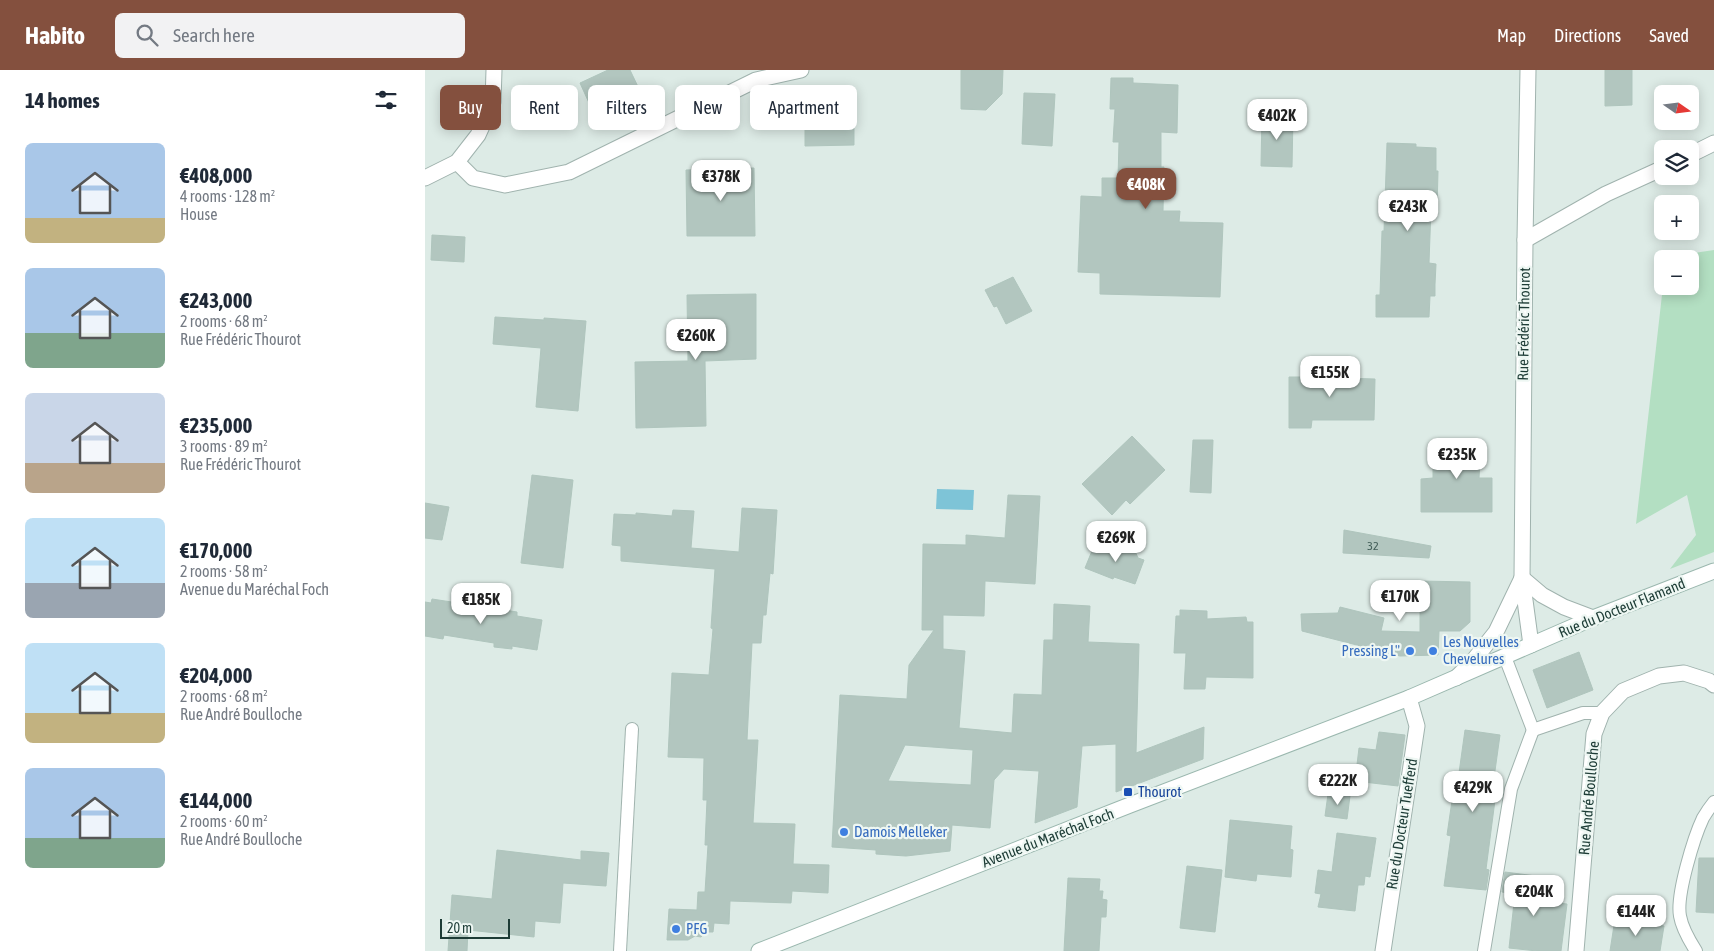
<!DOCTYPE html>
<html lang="en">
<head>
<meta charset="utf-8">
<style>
	body { margin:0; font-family:"Asap Condensed",sans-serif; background:#f2f2f3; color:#1f2937; height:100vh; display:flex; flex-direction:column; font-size:19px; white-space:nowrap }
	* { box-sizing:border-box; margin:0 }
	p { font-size:16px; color:#747a83 }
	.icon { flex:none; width:28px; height:28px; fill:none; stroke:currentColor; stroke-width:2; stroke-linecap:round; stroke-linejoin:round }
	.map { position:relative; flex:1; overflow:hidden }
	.panel { display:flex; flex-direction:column; background:#fff; width:425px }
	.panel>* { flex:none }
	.top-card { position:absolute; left:15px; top:15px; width:475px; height:45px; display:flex; gap:10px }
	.needle { width:32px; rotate:104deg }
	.controls { position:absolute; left:1229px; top:15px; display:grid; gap:10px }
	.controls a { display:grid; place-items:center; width:45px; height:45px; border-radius:8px; background:#fff; box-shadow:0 2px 12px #0003; font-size:25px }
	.scale { position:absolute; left:15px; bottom:12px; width:70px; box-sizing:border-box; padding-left:5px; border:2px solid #1d3c36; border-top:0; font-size:14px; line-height:18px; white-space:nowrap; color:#1d3c36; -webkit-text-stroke:4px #eef7f3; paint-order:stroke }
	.price { position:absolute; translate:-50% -42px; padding:0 11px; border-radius:10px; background:#fff; color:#222; font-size:16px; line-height:32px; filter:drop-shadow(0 1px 2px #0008) }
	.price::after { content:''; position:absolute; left:50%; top:30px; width:15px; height:11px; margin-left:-8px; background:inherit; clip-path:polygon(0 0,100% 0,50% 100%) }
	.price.selected { background:#84503e; color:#fff }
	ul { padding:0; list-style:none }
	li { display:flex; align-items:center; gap:15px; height:125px; padding:0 25px }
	li span { display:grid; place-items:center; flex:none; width:140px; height:100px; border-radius:8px; color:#555 }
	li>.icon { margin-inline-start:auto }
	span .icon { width:60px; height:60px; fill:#fffc; stroke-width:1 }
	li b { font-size:21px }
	h2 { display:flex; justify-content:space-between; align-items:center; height:60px; padding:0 25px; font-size:21px }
	.pill { padding:0 18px; border-radius:8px; background:#fff; box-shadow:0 2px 12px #0003; font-size:18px; line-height:45px }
	.pill.selected { background:#84503e; color:#fff }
	header { display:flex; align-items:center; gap:30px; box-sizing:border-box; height:70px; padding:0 25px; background:#84503e; color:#fff }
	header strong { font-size:24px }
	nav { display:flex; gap:28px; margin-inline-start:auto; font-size:18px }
	.search { width:350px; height:45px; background:#f2f2f3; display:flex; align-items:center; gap:12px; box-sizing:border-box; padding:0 18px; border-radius:8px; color:#747a83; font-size:19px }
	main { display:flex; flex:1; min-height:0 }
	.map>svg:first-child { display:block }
</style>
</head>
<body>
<header>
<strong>Habito</strong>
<div class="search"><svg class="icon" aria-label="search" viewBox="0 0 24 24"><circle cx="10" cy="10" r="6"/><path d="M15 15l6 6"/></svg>Search here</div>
<nav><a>Map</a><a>Directions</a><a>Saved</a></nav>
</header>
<main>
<section class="panel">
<h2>14 homes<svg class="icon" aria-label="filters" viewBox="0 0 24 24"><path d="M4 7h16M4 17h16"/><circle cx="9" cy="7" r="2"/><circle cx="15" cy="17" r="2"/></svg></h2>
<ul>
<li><span style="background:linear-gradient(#a9c7e8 75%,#c2b280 0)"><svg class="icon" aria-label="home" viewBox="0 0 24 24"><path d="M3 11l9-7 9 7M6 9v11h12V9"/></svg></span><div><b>€408,000</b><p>4 rooms · 128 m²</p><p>House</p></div></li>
<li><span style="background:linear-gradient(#a9c7e8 65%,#7fa58c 0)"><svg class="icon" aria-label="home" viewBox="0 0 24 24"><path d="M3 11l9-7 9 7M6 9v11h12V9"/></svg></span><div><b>€243,000</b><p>2 rooms · 68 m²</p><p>Rue Frédéric Thourot</p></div></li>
<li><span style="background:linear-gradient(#c9d6e8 70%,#b9a48a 0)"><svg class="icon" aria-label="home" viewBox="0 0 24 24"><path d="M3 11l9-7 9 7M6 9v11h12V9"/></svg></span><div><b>€235,000</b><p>3 rooms · 89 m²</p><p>Rue Frédéric Thourot</p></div></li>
<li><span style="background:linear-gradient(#bfe0f5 65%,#9aa5b1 0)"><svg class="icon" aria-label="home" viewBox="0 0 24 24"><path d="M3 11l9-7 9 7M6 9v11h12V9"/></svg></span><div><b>€170,000</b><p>2 rooms · 58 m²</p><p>Avenue du Maréchal Foch</p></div></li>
<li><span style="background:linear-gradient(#bfe0f5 70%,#c2b280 0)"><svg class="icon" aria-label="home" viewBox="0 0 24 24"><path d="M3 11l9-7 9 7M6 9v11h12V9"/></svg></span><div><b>€204,000</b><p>2 rooms · 68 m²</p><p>Rue André Boulloche</p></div></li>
<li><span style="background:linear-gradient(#a9c7e8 70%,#7fa58c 0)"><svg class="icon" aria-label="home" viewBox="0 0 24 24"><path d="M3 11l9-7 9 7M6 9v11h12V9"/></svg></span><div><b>€144,000</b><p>2 rooms · 60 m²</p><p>Rue André Boulloche</p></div></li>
</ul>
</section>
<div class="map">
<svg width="1289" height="881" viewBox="0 0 1289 881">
	<rect width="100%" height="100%" fill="#ddebe6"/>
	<path fill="#b3dfc2" d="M1289,180v302l-44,17 26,-34 -9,-40 -51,29 27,-238h27v-27h-23v-2z"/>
	<path fill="#7ec4d7" d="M512,419l37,1 -1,20 -37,-1z"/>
	<g fill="#b2c6bf" stroke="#afc5bd" fill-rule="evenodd">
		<path d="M183,0h22l11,23 -46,23 -15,-33z"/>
		<path d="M536,0h42l-1,24 -16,16 -25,-1z"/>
		<path d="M1180,0h27v35l-27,1z"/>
		<path d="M686,8h22v5l45,2 -1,48 -16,-1v35h3l-1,44h17l-1,11 44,1 -3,74 -120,-3v-21l-22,-1 3,-76 21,1v-19h16l1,-36h-6l2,-33h-5z"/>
		<path d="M599,23l31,1 -3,52 -30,-2z"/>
		<path d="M388,35h41v40l-49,1v-25l8,-1z"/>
		<path d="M837,45l31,1 -1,51 -31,-1z"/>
		<path d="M962,73l29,1v3l20,1v23h2l-1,38 -6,-1 -2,55 7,1 -1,20v12h-5l-1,21h-53v-22h4l2,-64h2z"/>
		<path d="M329,98l1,68h-68l-1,-66z"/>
		<path d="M7,165l33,2 -1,25 -33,-2z"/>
		<path d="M588,207l19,34 -26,13 -9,-18 -3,1 -9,-17z"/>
		<path d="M331,224v65l-51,2 1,65 -70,2 -1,-66 53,-1 -1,-66z"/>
		<path d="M70,247l49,3v-2l42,3 -8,90 -42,-4 5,-59 -48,-4z"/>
		<path d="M884,299l33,1v8l33,1 -1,41h-62l-1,8h-22v-51h20z"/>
		<path d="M707,366l33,34 -35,34 -4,-4 -14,15 -30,-31z"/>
		<path d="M768,370h20l-2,53 -21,-1z"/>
		<path d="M1008,371l48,1 -2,36h13v34h-71v-33l12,-1z"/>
		<path d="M107,405l41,5 -10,88 -42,-5z"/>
		<path d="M583,425l32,1 -5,88 -50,-3 -1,35 -41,-1v34l22,2 -6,77 53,5 2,-39 28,1 2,-55h9l1,-36 36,2 -2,36 51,2 -3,109 68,-26 -1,32 -87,33v-48l-34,2 -5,61 -42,16 4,-52 -35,-2 -10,11 -4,48 -38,-3 -2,26 -44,5 -30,-2v-4l-44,-3 8,-152 67,4 2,-34 25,-35h-12l1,-86 43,1v-10l39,3zM480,675l68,5 -2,35 -83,-4z"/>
		<path d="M0,433l24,4 -7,33 -17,-2z"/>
		<path d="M317,438l35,2 -4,64 -3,-1 -4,42h-3l-2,28h-9l-5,97h11l-5,83 42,1 -2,40 36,1 -1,28 -36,-2 -1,12 -61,-2 -1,23 -15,-1 -1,9h-7l-5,5 -6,-1 -7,4h-21l2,-31 28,1 1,-18h7l3,-47h-3l2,-45h-4l1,-42 -36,-1 4,-84 37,2 4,-46 -2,-1 4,-59 -94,-8v-15l-9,-1 2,-31 22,1v-2l36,3 1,-6 21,1 -3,37 48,4z"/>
		<path d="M919,460l87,16 -2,12 -86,-5z"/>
		<path d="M707,474l6,14 6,2 -9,24 -21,-7 -1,2 -28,-11 9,-22h24l6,3z"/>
		<path d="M995,511l50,1v40l-10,9h-21l-1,24 -38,1 -98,-25 -1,-17 37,-1 2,-6 44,11 -3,13 39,1z"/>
		<path d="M7,529l85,13v4l25,4 -5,30 -25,-4v3l-18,-2v-4l-50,-8 -1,4 -18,-3v-34l6,1z"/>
		<path d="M755,540l27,1v8l39,-2 1,5h6v56l-47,-1 -1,12h-21l2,-36h-12l2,-37h4z"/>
		<path d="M1154,582l14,38 -46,18 -14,-38z"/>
		<path d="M1040,660l35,5 -7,50h4l-11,84 3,1 -3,20 -42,-4 7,-50 -4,-1 8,-55h3z"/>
		<path d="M954,662l26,3 -7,51 -43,-5 4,-33 17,2z"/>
		<path d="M903,724l22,2 -3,23 -22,-3z"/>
		<path d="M805,750l62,6 -2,23 3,1 -2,27 -34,-3 -1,7 -31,-4z"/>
		<path d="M912,763l39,5 -6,39 -5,-1 -1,9h-6l-3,26 -37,-4 3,-13 -6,-1 3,-23 14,2z"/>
		<path d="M72,780l84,10v-9l28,2 -3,33 -43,-3 -3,40 -25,-2 -1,16 -66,-7 -1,21h-19l4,-56 40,4z"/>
		<path d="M1274,788h15v55l-18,-1z"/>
		<path d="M762,796l35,4 -7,62 -35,-4z"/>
		<path d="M1080,802l31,4 -4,24 35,4 -6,47h-24l-28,-3 6,-54 -13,-2z"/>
		<path d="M643,808l32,1 -1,12h4l-1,8 5,1 -1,17h-5l-2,34h-35z"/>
		<path d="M1190,849l49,7 -4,25h-50z"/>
	</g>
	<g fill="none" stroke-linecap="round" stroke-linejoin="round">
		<defs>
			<g id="lane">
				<path d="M1080,587l28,73 50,-17h19"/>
				<path d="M195,881l12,-222"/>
				<path d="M1059,881l27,-162 22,-59"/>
				<path d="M1271,881c-7,-11 -14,-23 -16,-35 -4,-21 14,-79 23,-98 3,-5 7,-11 11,-16"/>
			</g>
			<g id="street">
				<path d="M1103,0l-3,170 -3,338 9,67"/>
				<path d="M1265,85l24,-12"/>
				<path d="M32,92l16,16 32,7 64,-13 187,-92 45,-10"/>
				<path d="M0,108l32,-16 21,-27 15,-33 1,-32"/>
				<path d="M1100,170l81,-46 57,-26"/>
				<path d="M1097,508l20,17 22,12 29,11"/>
				<path d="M1031,608l17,-17 23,-29 26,-54"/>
				<path d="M958,881l34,-225 -8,-28"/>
				<path d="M1151,881l18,-217 8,-21 21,-22 36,-15 25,-3 25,8 5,4"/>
			</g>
			<path id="secondary" d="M334,881l371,-146 279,-107 184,-80 121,-47"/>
		</defs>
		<use href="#lane" stroke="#a0b3ae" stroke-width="14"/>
		<use href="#street" stroke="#a0b3ae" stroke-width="17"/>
		<use href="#secondary" stroke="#9bb8af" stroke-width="17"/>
		<use href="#lane" stroke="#fff" stroke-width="12"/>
		<use href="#street" stroke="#fff" stroke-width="15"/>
		<use href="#secondary" stroke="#fff" stroke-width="15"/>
	</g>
	<g fill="#3f7fe0" stroke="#eef7f3" stroke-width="2">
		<circle cx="985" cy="581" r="5"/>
		<circle cx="1008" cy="581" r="5"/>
		<circle cx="419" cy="762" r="5"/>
		<circle cx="251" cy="859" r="5"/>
	</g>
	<rect fill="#1a4fb4" stroke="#eef7f3" stroke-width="2" x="698" y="717" width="10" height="10" rx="2.5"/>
	<g text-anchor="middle" stroke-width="4.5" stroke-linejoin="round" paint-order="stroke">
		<g font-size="12" fill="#425e58">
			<text x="948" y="480">32</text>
		</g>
		<g font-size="15" fill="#1d3c36" stroke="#eef7f3">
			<text transform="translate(1099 254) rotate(-89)" y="5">Rue Frédéric Thourot</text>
			<text transform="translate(1197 538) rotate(-22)" y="5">Rue du Docteur Flamand</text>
			<text transform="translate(1164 728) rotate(-85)" y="5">Rue André Boulloche</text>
			<text transform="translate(977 754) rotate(-81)" y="5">Rue du Docteur Tuefferd</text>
			<text transform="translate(623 768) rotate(-21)" y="5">Avenue du Maréchal Foch</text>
		</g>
		<g font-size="15" fill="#366cbe" stroke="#eef7f3" text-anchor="start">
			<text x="1018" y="577">Les Nouvelles<tspan x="1018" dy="17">Chevelures</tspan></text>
			<text x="975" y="586" text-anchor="end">Pressing L''</text>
			<text x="429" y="767">Damois Melleker</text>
			<text x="261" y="864">PFG</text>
		</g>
		<g font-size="15" fill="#164399" stroke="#eef7f3" text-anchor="start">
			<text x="713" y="727">Thourot</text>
		</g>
	</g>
</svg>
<div class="controls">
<a><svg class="needle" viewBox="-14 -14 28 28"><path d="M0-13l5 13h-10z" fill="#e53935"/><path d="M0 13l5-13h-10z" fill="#747a83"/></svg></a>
<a><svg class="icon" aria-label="layers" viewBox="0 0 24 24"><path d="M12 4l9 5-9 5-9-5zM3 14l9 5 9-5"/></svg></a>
<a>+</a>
<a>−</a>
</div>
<div class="scale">20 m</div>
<b class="price" style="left:852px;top:71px">€402K</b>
<b class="price" style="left:296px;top:132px">€378K</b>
<b class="price selected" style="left:721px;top:140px">€408K</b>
<b class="price" style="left:983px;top:162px">€243K</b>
<b class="price" style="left:271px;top:291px">€260K</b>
<b class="price" style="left:905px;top:328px">€155K</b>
<b class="price" style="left:1032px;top:410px">€235K</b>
<b class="price" style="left:691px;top:493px">€269K</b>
<b class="price" style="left:975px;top:552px">€170K</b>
<b class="price" style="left:56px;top:555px">€185K</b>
<b class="price" style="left:913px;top:736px">€222K</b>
<b class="price" style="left:1048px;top:743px">€429K</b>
<b class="price" style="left:1109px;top:847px">€204K</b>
<b class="price" style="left:1211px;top:867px">€144K</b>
<div class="top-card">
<a class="pill selected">Buy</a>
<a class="pill">Rent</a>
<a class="pill">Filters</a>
<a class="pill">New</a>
<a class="pill">Apartment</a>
</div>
</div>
</main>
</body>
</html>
